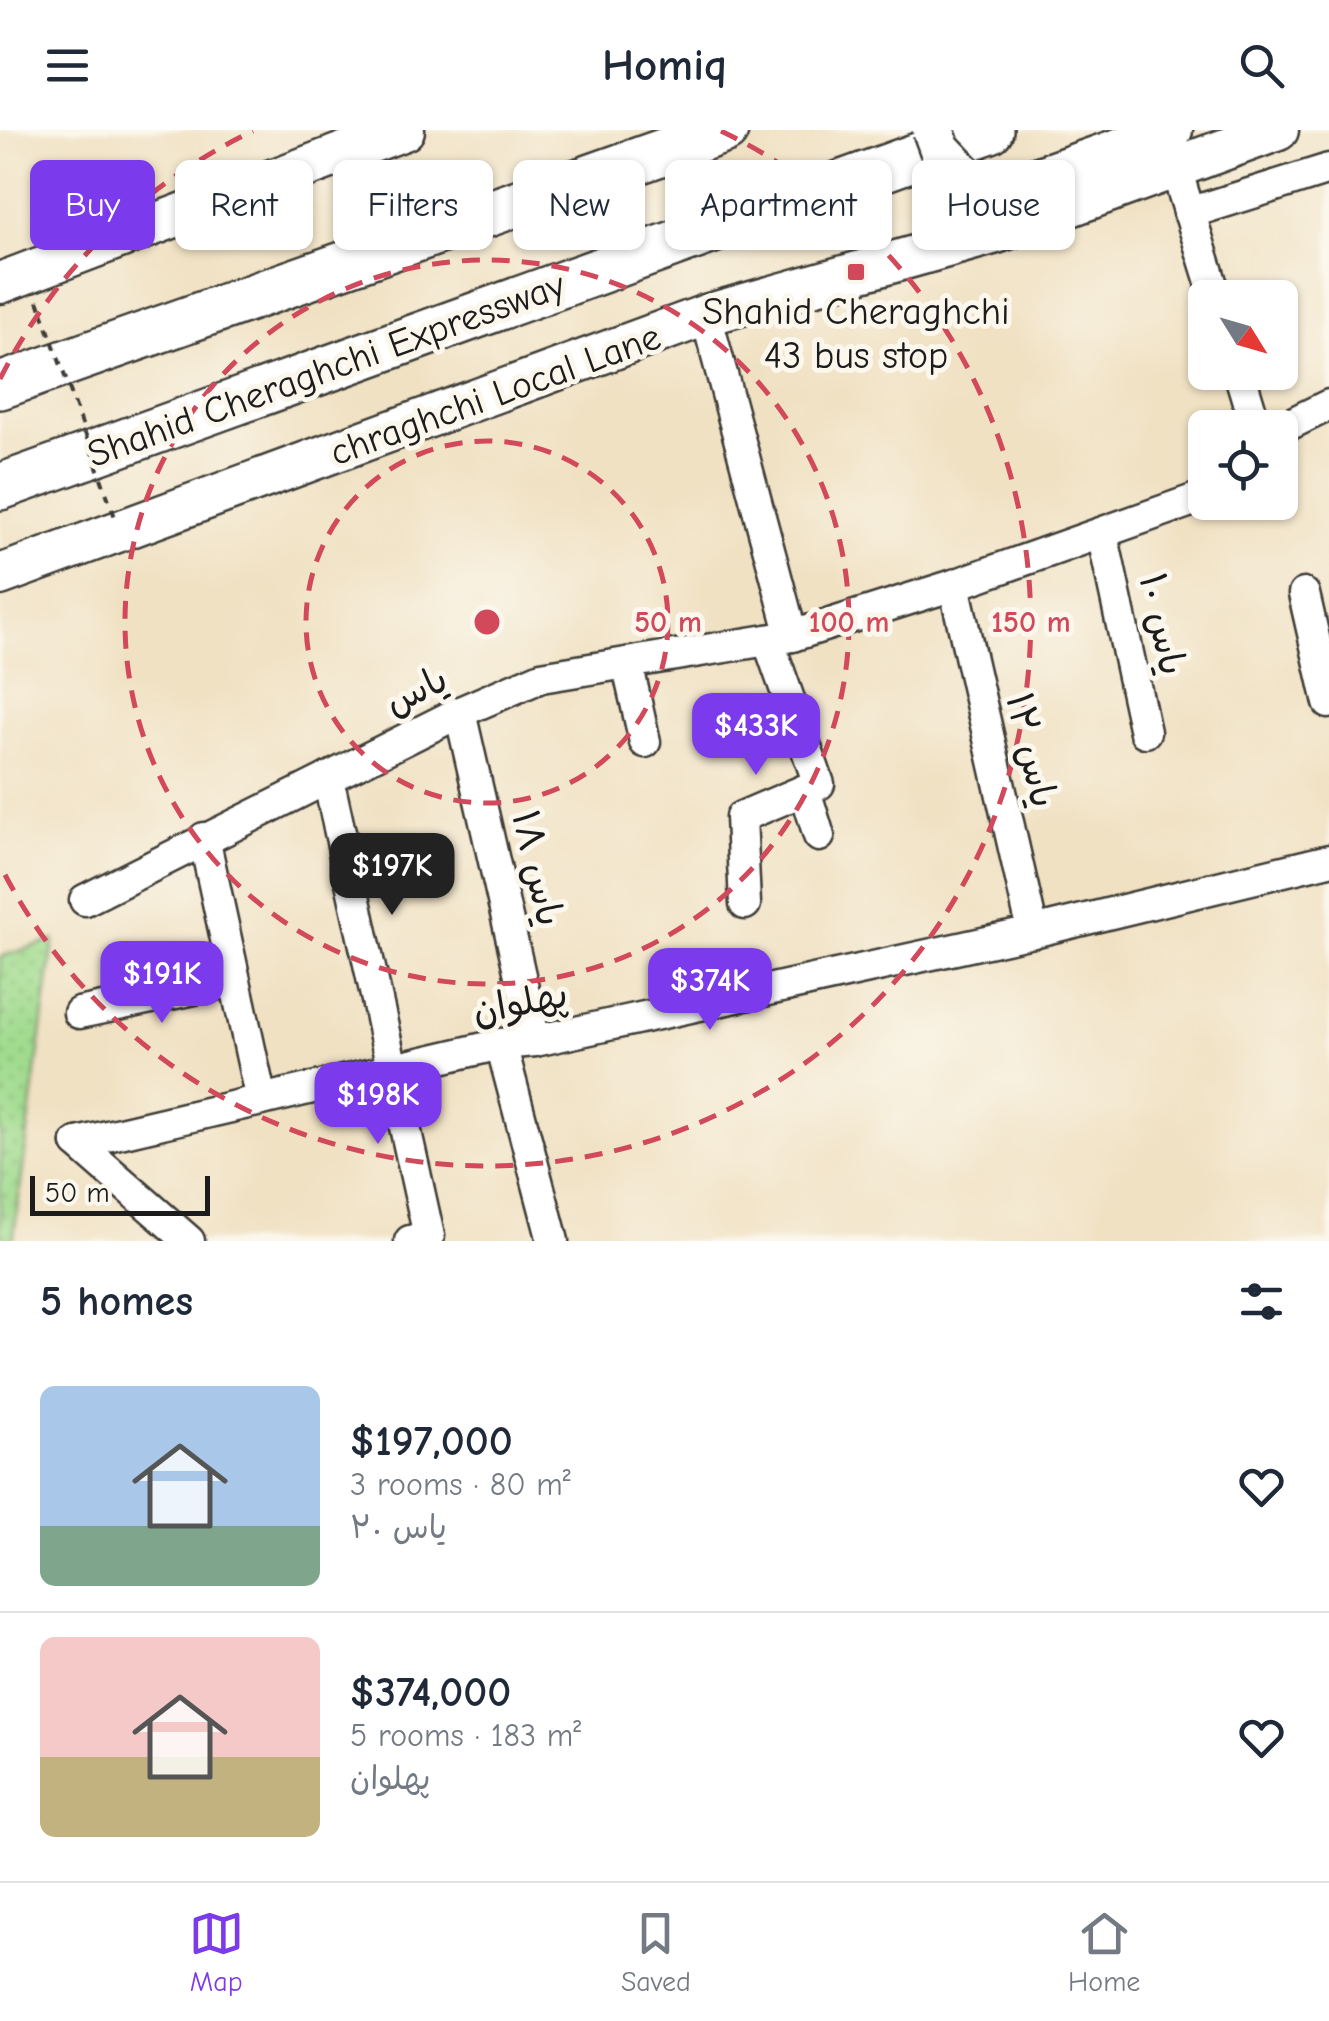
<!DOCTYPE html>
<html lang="en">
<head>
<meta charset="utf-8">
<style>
	body { margin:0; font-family:"Comic Neue","Playpen Sans Arabic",sans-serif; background:#f2f2f3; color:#1f2937; height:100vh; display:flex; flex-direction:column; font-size:38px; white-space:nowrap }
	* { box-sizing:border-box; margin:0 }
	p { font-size:32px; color:#747a83 }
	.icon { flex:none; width:55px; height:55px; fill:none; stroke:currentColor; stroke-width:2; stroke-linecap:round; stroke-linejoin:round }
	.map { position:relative; height:1111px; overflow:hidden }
	.drawer { display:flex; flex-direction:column; background:#fff; flex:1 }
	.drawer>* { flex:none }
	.hud { position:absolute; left:30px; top:30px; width:1270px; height:90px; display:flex; gap:20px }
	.needle { width:65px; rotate:127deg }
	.controls { position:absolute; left:1188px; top:150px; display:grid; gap:20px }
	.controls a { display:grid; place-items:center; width:110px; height:110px; border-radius:15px; background:#fff; box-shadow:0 2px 8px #0004; font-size:50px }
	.scale { position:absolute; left:30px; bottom:25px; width:180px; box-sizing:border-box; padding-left:10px; border:5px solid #1c1c1c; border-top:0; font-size:28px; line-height:35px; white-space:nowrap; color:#1c1c1c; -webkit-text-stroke:8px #fbf7ec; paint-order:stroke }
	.price { position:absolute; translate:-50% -85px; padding:0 22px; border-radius:20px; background:#7c3aed; color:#fff; font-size:32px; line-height:65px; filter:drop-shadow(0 2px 5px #0008) }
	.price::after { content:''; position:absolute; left:50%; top:60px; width:30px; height:22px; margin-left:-15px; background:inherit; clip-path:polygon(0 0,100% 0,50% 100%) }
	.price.on { background:#222; color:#fff }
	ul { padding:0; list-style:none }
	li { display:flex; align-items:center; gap:30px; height:250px; padding:0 40px }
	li+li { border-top:2px solid #e0e1e3 }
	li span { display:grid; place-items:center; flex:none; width:280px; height:200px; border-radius:15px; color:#555 }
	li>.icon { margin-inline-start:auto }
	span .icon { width:120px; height:120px; fill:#fffc; stroke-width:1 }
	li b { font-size:42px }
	h2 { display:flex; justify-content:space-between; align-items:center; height:120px; padding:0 40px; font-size:42px }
	.tag { padding:0 35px; border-radius:15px; background:#fff; box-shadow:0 2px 8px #0004; font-size:35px; line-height:90px }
	.tag.on { background:#7c3aed; color:#fff }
	header { display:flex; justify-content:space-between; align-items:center; height:130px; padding:0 40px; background:#fff; font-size:45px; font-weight:700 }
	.tab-bar { display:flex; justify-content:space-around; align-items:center; height:140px; border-top:2px solid #e0e1e3; background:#fff; font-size:28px; color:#747a83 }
	.tab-bar a { display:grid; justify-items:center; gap:5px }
	.tab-bar .on { color:#7c3aed }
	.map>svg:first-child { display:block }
</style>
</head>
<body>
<header><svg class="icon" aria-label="menu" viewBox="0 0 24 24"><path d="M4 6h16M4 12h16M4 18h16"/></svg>Homiq<svg class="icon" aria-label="search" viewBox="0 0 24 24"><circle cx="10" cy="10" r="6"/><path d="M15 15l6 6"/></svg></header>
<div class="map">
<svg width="1329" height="1111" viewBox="0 0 1329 1111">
	<defs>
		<pattern id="park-dots" width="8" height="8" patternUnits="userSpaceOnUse" patternTransform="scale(2.5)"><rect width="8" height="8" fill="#a0db8e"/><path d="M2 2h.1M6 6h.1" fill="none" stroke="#89bb7a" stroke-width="1.8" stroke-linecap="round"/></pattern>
	</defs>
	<rect width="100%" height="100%" fill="#fbf7ec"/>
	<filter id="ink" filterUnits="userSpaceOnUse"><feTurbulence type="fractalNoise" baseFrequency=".01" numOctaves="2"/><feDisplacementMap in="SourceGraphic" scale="20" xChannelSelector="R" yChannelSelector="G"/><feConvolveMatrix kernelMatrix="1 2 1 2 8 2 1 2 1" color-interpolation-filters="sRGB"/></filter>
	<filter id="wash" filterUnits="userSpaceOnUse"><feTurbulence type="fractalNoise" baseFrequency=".0048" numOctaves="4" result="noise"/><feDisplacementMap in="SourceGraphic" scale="40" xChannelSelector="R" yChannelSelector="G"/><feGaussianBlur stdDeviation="2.25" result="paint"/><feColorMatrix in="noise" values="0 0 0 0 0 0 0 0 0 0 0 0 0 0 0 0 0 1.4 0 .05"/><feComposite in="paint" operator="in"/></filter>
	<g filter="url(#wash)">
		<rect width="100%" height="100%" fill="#f0e1c3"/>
		<path fill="url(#park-dots)" stroke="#5e7c55" stroke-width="2.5" d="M54,810l-41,301h-13v-284z"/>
	</g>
	<g filter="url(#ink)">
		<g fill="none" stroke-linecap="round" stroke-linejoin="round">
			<defs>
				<g id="minor">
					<path d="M1176,39l40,129"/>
					<path d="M1189,83l140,-44"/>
					<path d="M706,185l86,321"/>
					<path d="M1239,242l17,56"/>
					<path d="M1280,299l49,-24"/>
					<path d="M1102,403l43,199"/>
					<path d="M954,455l79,347"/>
					<path d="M1304,464l25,109"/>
					<path d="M627,533l18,79"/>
					<path d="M460,582l75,329"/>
					<path d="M328,648l101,458 -19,5"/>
					<path d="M805,660l14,46"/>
					<path d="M204,708l57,262"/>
					<path d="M85,770l375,-188 81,-35 251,-41 162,-51 251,-89"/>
					<path d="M745,774l-4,-87 78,-33 -51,-144"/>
					<path d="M79,883l154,-32"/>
					<path d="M501,914l52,197"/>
					<path d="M77,1013l424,-99 34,-3 498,-109 296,-72"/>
					<path d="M77,1013l112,98"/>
				</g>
				<g id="major">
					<path d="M963,43l39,14 20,-4 150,-53"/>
					<path d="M0,153l404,-153"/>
					<path d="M0,445l706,-260 290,-82 282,-103"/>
				</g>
				<g id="highway">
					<path d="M0,256l725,-256"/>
					<path d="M0,357l990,-357"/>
				</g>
			</defs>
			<use href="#minor" stroke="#3c3a35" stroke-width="35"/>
			<use href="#major" stroke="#3c3a35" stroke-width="45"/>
			<use href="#highway" stroke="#3c3a35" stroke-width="50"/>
			<path stroke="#3c3a35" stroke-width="4" stroke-dasharray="8 8" stroke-linecap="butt" d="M38,171l4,11"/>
			<use href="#minor" stroke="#fff" stroke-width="30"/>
			<use href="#major" stroke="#fff" stroke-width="40"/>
			<use href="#highway" stroke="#fff" stroke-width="45"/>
			<defs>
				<path id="major-bridge" d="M933,0l7,19 23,24"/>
			</defs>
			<use href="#major-bridge" stroke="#3c3a35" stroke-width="45" stroke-linecap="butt"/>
			<path stroke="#3c3a35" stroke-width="4" stroke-dasharray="8 8" stroke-linecap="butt" d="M42,182l74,208"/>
			<use href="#major-bridge" stroke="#fff" stroke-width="40"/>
		</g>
	</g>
	<g fill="none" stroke="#d1495b" stroke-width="5" stroke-dasharray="18 12">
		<circle cx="487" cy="492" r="181"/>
		<circle cx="487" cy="492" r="362"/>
		<path d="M0 249A544 544 0 0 1 253 1M721 1A544 544 0 1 1 0 735"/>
	</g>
	<rect fill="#d1495b" stroke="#fbf7ec" stroke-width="4" x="846" y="132" width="20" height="20" rx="5"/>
	<g text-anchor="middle" stroke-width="10" stroke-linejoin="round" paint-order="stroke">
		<g font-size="38" fill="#1c1c1c" stroke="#fbf7ec">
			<text x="856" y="194">Shahid Cheraghchi<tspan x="856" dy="44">43 bus stop</tspan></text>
		</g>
		<g font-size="38" fill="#1c1c1c" stroke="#fbf7ec">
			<text transform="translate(326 239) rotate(-20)" y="13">Shahid Cheraghchi Expressway</text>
			<text transform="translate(495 264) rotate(-20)" y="13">chraghchi Local Lane</text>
			<text transform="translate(1163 494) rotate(78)" y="13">یاس ۱۰</text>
			<text transform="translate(416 560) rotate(-26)" y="13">یاس</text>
			<text transform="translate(1032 620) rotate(77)" y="13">یاس ۱۲</text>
			<text transform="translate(538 738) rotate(77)" y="13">یاس ۱۸</text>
			<text transform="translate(520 872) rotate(-11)" y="13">پهلوان</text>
		</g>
	</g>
	<circle cx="487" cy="492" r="15" fill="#d1495b" stroke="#fbf7ec" stroke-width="5"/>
	<g font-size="30" text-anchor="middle" font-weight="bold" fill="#d1495b" stroke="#fbf7ec" stroke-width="10" stroke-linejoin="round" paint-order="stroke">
		<text x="668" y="502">50 m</text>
		<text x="849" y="502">100 m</text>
		<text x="1031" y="502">150 m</text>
	</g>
</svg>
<div class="controls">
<a><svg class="needle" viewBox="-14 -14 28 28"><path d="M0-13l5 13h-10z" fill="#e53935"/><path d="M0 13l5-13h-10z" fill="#747a83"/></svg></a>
<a><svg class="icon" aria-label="locate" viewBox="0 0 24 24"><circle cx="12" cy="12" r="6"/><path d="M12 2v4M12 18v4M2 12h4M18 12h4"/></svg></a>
</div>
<div class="scale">50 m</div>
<b class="price" style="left:756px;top:648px">$433K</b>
<b class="price on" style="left:392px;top:788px">$197K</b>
<b class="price" style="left:162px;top:896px">$191K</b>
<b class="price" style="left:710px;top:903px">$374K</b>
<b class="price" style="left:378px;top:1017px">$198K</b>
<div class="hud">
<a class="tag on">Buy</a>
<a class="tag">Rent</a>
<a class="tag">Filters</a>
<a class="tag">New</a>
<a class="tag">Apartment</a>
<a class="tag">House</a>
</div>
</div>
<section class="drawer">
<h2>5 homes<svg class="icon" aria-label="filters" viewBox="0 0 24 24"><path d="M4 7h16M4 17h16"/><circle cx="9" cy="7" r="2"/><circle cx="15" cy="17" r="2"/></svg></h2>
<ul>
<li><span style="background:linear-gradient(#a9c7e8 70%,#7fa58c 0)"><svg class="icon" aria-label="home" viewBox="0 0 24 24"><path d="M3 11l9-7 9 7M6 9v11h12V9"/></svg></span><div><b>$197,000</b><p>3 rooms · 80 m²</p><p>یاس ۲۰</p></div><svg class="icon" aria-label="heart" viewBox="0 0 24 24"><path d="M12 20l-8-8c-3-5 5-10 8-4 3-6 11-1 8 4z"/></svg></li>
<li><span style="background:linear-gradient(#f6c9c9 60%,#c2b280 0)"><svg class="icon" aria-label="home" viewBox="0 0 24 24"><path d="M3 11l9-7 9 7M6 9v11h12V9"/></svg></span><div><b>$374,000</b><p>5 rooms · 183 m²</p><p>پهلوان</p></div><svg class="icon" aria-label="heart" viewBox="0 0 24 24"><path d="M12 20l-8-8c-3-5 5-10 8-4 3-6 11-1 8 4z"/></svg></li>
</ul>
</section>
<nav class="tab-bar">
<a class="on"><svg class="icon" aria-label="map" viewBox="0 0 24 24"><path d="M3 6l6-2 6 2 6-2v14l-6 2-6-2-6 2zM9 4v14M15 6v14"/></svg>Map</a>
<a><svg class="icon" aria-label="saved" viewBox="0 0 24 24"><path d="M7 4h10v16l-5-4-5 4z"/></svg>Saved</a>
<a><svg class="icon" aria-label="home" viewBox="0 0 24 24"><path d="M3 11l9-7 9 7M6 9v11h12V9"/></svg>Home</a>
</nav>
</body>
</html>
